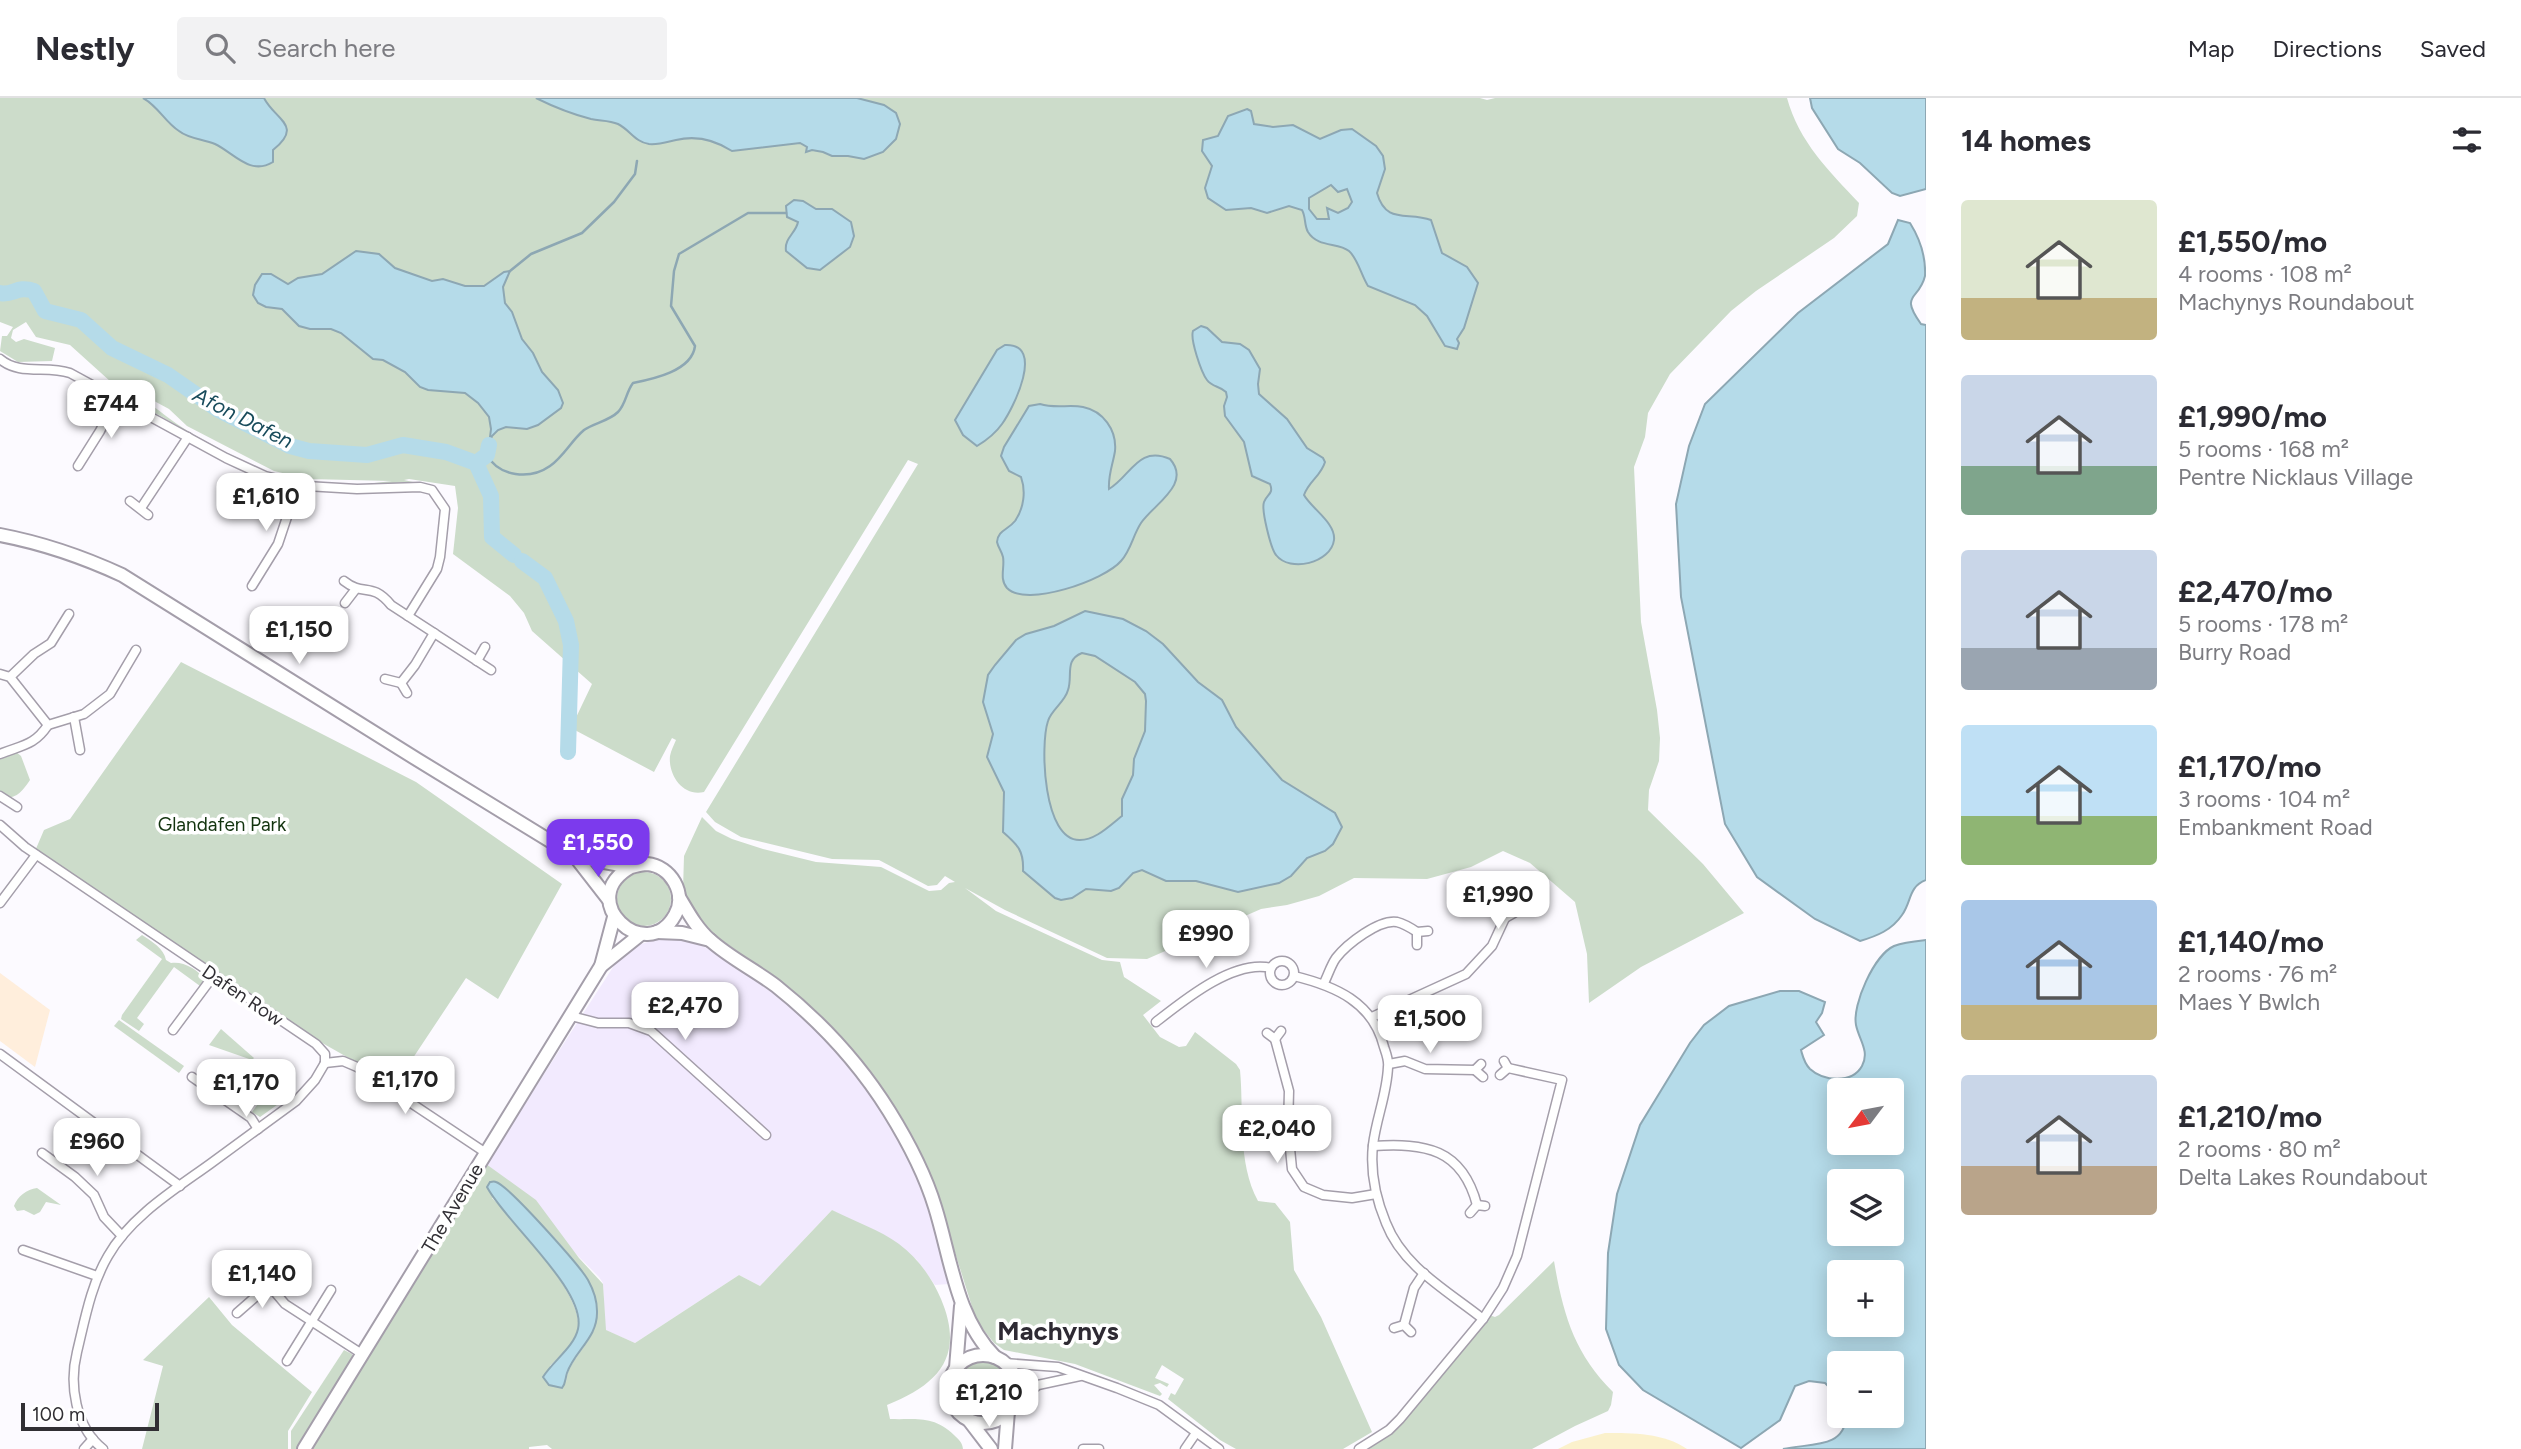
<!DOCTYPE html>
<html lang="en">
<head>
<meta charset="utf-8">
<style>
	body { margin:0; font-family:Figtree,sans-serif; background:#f2f2f3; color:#2b2b33; height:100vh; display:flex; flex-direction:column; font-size:26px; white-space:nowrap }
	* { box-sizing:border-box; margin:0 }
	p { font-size:23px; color:#7c7c81 }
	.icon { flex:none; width:38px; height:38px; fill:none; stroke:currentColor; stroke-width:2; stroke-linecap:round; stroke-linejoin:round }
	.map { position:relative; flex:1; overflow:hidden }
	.side { display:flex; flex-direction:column; background:#fff; width:595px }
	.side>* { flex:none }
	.needle { width:46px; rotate:238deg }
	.fabs { position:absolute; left:1827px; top:980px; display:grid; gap:14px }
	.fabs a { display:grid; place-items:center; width:77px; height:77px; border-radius:7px; background:#fff; box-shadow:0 4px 18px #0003; font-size:35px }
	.scale { position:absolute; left:21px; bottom:18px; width:138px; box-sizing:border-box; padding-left:7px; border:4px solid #312f34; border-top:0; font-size:19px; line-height:24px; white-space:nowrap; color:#312f34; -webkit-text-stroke:5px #fff; paint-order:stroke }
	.price { position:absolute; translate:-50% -60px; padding:0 16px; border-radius:14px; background:#fff; color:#222; font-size:23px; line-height:46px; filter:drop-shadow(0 2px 4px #0008) }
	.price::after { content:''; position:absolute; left:50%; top:42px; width:21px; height:16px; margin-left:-10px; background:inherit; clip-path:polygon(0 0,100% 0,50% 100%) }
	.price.on { background:#7c3aed; color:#fff }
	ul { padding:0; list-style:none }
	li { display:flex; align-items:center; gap:21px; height:175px; padding:0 35px }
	li span { display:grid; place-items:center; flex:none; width:196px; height:140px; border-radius:7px; color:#555 }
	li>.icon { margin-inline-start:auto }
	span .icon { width:84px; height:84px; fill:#fffc; stroke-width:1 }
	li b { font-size:30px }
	h2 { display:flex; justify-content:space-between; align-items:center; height:84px; padding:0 35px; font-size:30px }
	header { display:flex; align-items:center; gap:42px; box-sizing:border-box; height:98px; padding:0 35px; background:#fff; border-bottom:2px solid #e1e1e2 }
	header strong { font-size:33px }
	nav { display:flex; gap:38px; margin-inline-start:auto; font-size:24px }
	.search { width:490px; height:63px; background:#f2f2f3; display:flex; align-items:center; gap:18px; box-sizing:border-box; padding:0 24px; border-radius:7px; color:#7c7c81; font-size:26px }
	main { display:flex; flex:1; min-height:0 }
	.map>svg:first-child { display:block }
</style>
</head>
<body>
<header>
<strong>Nestly</strong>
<div class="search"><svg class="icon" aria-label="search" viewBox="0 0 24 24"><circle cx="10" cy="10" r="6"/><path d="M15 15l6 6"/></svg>Search here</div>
<nav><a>Map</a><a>Directions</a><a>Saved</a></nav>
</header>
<main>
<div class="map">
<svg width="1926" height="1351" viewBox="0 0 1926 1351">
	<rect width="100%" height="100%" fill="#fcfaff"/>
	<path fill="#f2eafe" d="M667,838l24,5 31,14 57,42 35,30 44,50 33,49 24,46 21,58 13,54 -14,1 -19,-26 -84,-49 -72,76 -21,-11 -104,68 -30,-13 -2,-47 -4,-6 -113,-113 131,-203 18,-15z"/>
	<path fill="#ffeedc" d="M0,875l50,37 -15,57 -35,-26z"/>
	<g fill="#ccdcca" fill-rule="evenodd">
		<path d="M0,0h1480l7,2 8,-2h292c12,44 42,73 72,105l-2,13 -23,22 -78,53 -25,20 -61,63 -22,39 -3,24 -11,30 7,155 16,88 3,28 -1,23 -10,29 -1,20 55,54 41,49 -103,54 -52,36 -2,-49 -12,-52 -45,-39 -27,-12 -32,16 -44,12 -73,-1 -35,18 -32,9 -26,4 -114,50 -40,-1 -102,-48 -40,-22 31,23 106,49 18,2 4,15 37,24 -18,14 17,22 19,10 7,-1 9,-14 41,32 4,6c4,42 -3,92 18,131l17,2 15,19 4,48 27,47 51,115 -29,17h-107l-16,-9 -52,-41 3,-6 4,2 9,-16 -22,-14 -7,13 14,6 -2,3 -7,-4 -6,2 8,9 -2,2 -85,-32 -71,-14 -10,-7 -12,-15 -3,1 -38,-121 -58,-117 -28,-37 -32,-36 -36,-31 -82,-59 -14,-20 -8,-18 1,-34 18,-39 14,14 16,8 31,10 53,13 65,5 48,24 12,-1 8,-7 6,-1 -10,-6 -8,9 -9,1 -49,-26 -47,-1 -91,-22 -26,-15 -9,-10 212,-348 -10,-4 -204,332c-21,5 -36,-17 -34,-36 1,-6 4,-11 6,-16l-4,-2 -18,34 -83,-44 21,-44 -60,-53 -8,-18 -14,-17 -57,-42 5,-46 -3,-22 -46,-7 -5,1 9,2 -56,3 35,-4 -84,-2 -34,-8 -87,-45 -18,-17 -39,-21 -19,-6 -41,-37 -34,-8 -10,-15 -13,8 -2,8 5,4 8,-3 31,9 -3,13 -34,1 -18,-11 2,-15h5l6,-9 -13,-5z"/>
		<path d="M104,284c33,10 47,23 73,42 14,10 30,17 44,26l-1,1 -61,-36 -58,-28z"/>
		<path d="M181,564l235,120 146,102 -64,115 -32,-21 -55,83 7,11 -11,19 -113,-64 -259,-176 9,-21 26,-11z"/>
		<path d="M16,654l5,4 9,24c-7,10 -12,18 -25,18l-5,-6v-35z"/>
		<circle cx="644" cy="801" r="27"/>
		<path d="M142,837c9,6 22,13 24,25l5,3c12,-2 27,6 34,17l-5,6 -26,-19 -37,51 7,6 -5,7 -18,-12 1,-4 40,-56 -26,-19z"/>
		<path d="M119,922l65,46 -5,7 -65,-47z"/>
		<path d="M221,931l33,29 -2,2 -43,-15z"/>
		<path d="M291,981h3l-3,16 -31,22 -8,-5 19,-26 16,-2z"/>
		<path d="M486,1066l50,36 43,58 24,26 3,46 29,13 104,-68 21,11 72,-76c22,11 48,20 67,34 19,14 33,34 42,55 24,57 -2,85 -54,106l3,14c26,1 43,-4 64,16 5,5 8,7 9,14h-411l-5,-4 -18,2v2h-220zM506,1091c29,31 102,89 89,136 -5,21 -27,35 -29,57l-16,-16c10,-10 26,-24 28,-39 5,-31 -63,-106 -86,-129z"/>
		<path d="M37,1090l24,17 -15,-3 -6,10 -6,3 -10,-5 -7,1 -3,-5c3,-9 13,-17 23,-18z"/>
		<path d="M1554,1163c9,53 20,92 59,131l-2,13 -3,6 -33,15 -43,23h-165c50,-32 85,-88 122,-134l6,2 4,-2z"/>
		<path d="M209,1199l23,28 80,67 -24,39v18h-146l21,-83 -20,-6z"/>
		<path d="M344,1252l8,4v5l-56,90h-5v-18z"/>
		<circle cx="983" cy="1291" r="29"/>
	</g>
	<path fill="#fbf1cc" d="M1605,1335c28,0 59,0 82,16h-129l14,-7z"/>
	<g fill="#b5dbe9" stroke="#8da7b3" stroke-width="2" fill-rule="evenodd">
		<path d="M143,0h121c11,22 40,27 9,52v12c-23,14 -39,-9 -58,-18 -12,-5 -26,-5 -36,-13 -14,-9 -21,-25 -36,-33z"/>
		<path d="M536,0h321l27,7 12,8 4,11 -4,15 -13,13 -19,7 -16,-3h-16l-9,-4 -11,-2 -6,2 1,-5 -7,-4 -68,8c-17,-11 -35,-16 -56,-11 -9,2 -18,5 -27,4 -14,-2 -19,-14 -31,-20 -9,-4 -18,-3 -27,-5 -19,-5 -37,-12 -55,-21z"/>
		<path d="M1810,0h116v91l-26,7 -8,-3 -32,-30 -22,-14 -26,-41z"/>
		<path d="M1247,11l4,2 3,13 19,3 20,-2 27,14 21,-9 11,-1 24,17 7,10 2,13 -8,24c9,32 31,18 54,27l11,33 25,14 11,16 -14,45 -7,11 2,4 -2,6 -12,-3 -18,-30 -12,-11 -47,-19c-7,-11 -10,-27 -19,-35 -11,-9 -31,-3 -41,-19 -4,-7 -2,-15 -6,-22l-13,-4 -22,7 -16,-5 -25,2 -18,-12 -3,-10 7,-22 -10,-15 1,-11 15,-4 10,-20zM1331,87l7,7 9,-3 5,13 -4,6 -10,5 -11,-5 2,11h-12l-8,-10v-11z"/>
		<path d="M794,102l9,1 13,8h16l19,13 3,14 -4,11 -30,23 -13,-2 -21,-17c-2,-13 10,-18 12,-29l-11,-5 -1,-11z"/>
		<path d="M1898,122l12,3c10,16 16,33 15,53 -6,25 -26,17 -4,48l5,1v555c-18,7 -14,21 -24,35 -10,15 -25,21 -42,26l-45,-22 -58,-42 -32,-53 -44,-227 -5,-93 13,-58 16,-42 93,-91 90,-69z"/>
		<path d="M356,153l23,3 16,14 37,13 11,-2 22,7h19l20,-14 6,-1 -7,16 2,16 7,9 10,27 11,14 9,19 16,18 5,13 -2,5 -23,17 -11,4 -21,-2 -8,3 -6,6 -3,9 2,-16 -2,-12 -11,-14 -13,-10 -37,-3 -8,-3 -15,-15 -22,-12 -10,-1 -32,-26 -10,-4h-21l-11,-3 -17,-17 -16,-2 -8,-4 -5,-8 2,-10 7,-11h9l17,10 10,-6 24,-4z"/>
		<path d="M1201,228l6,2 15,14 18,2 9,6 11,19 -2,15 1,10 28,25 20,29 16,10 2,4c-4,14 -16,19 -21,33 7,13 32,28 30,45 -3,23 -44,33 -58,15 -5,-6 -15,-45 -12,-53 3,-8 10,-8 6,-18l-18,-8 -8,-34 -19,-26 -1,-10 3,-9 -1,-5c-6,-6 -14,-5 -19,-12 -6,-8 -17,-41 -14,-49z"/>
		<path d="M1005,247c41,-2 8,64 -3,79 -7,10 -15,16 -25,22l-14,-11 -8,-15 42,-70z"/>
		<path d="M1040,306c16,5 29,0 43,3 20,4 34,23 32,44 -2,13 -7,24 -6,38 22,-13 29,-44 61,-30 22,25 -16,45 -29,64 -8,12 -10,27 -20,38 -16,19 -95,47 -114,27 -8,-9 -2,-21 -4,-31 -1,-5 -5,-10 -6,-15 1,-12 11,-12 18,-21 9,-13 11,-30 6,-44l-12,-6 -8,-15 3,-9 25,-41z"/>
		<path d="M1085,513l38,8 23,12 17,13 35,38 24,18 14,27 46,53 53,33 7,14 -9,17 -8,7 -18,7 -16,18 -12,7 -41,9 -42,-11h-30l-24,-11 -9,3 -14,15 -8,3 -25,-2 -14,9 -11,2 -6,-2 -32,-27c1,-20 -5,-26 -20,-39l1,-40 -17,-35 6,-23 -10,-32 5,-27 7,-10 21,-25 10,-6 28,-8zM1082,555l13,3 40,26 10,12 1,7 -1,30 -11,28 -1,16 -11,24v17c-12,9 -26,24 -42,24 -37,1 -40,-95 -32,-119 3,-11 17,-19 20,-31 5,-14 -4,-30 14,-37z"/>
		<path d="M1926,842v509h-143c27,-6 62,0 63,-33h46v-53h-53v34l-14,-14 -16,-2 -14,5 -15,34 -39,28 -98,-58 -24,-25 -13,-36 2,-76 9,-59 23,-69 50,-82 14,-18 25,-19 51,-15h19l26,11 -3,11 -6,9 8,13 -23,15c2,7 3,13 9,19 13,12 42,15 52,-3 8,-15 -3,-26 -6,-41 -4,-20 18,-70 38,-79 10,-4 22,-5 32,-6zM1839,992h53v53h-53zM1839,1083h53v53h-53zM1839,1174h53v53h-53z"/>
		<path d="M490,1084c2,0 4,-1 6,0 13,4 84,84 92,98 5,9 9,21 9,31 1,27 -22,39 -30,62 -2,6 -1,10 -5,15l-13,-3 -6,-8c10,-16 31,-30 35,-48 9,-39 -73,-107 -91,-142z"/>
	</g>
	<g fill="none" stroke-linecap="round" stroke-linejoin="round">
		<g stroke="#8da7b3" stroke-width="2.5">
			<path d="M510,173l21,-17 51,-21 32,-31 21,-28 2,-13"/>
			<path d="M487,357c12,22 43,25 63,11 14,-10 21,-25 34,-36 10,-7 25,-9 34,-18 8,-8 8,-20 15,-29 20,-4 59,-12 62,-37l-24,-40 3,-35 5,-17 69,-41h38"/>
		</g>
		<g stroke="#b5dbe9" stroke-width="16">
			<path d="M0,195c13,3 17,-8 34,-2l11,20 36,9 31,28 56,27 49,34 73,37 19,5 58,4 36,-10 43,7 30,11"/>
			<path d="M489,347l-2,10 -11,8 15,33 1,41 22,18"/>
			<path d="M522,463l23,17 21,43 5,24 -3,107"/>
		</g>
		<defs>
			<g id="minor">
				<path d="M0,261c20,17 46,6 70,14l156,85 39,18 41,10 51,3 63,-2 12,3 13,19 -5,48 -3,12 -29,47"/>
				<path d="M78,368l22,-35 16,-32"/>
				<path d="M130,403l18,14"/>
				<path d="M141,410l47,-71"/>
				<path d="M344,483c20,16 27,0 47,24l100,65"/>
				<path d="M252,488l26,-42 9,-27 5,-33"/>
				<path d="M345,505l10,-13"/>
				<path d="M477,563l8,-14"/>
				<path d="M0,576l10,3 38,48 36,-11 26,-20 26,-44"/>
				<path d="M10,579l24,-23 17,-11 18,-29"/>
				<path d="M385,581l16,4"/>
				<path d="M407,595l-6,-10 14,-18 19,-32"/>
				<path d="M74,619l6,33"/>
				<path d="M0,656c22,-9 34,-8 48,-29"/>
				<path d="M0,698l17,11"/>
				<path d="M0,727l25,22 291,197 9,10v9"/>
				<path d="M0,805l36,-48"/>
				<path d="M1503,809l2,11 9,-5"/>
				<path d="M1417,847v-13"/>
				<circle cx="1282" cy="875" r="12"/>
				<path d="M1294,878c41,10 79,26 90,71 2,6 5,13 4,20 -1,27 -12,52 -15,78 -3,27 3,54 13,78 17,44 62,68 97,96"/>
				<path d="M1324,885c4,-8 7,-18 12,-25 11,-14 43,-39 61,-36 8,2 14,6 20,10l11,-1"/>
				<path d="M571,918l27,7h31l22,8 115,104"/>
				<path d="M1372,919l94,-43 26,-28 13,-28"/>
				<path d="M1156,924c28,-22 78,-63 115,-54"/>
				<path d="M173,932l41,-55"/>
				<path d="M1267,935l8,6 6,-8"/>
				<path d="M1275,941l14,52 -1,37 4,41 12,18 19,8 29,3 24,-4"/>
				<path d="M0,956l180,132"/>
				<path d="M325,965l18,-2 14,6 129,86"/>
				<path d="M1389,966l16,-3 20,8 50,1"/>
				<path d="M1481,966l-6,6 8,7"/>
				<path d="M1500,977l8,-7 -4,-7"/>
				<path d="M192,979l59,41 7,11"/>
				<path d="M223,1000l14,-19"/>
				<path d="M1373,1048c52,-3 89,2 104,59"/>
				<path d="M42,1055l33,24 19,18 10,22 18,19"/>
				<path d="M1470,1115l7,-8 8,1"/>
				<path d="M23,1152l74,26"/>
				<path d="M237,1215l32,-28 16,19 77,50"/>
				<path d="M1404,1227l10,-37 10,-15"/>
				<path d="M1394,1230l10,-3 7,7"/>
				<path d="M287,1263l44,-71"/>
				<path d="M1004,1265l54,4 59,21 42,17 60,44"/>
				<path d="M1013,1306l25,-19 42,-9"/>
				<path d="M84,1351l9,-10"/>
				<path d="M103,1351c-28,-22 -34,-65 -26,-97 8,-33 14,-67 31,-96 22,-39 66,-66 102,-92 29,-21 57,-42 86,-63l19,-21 10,-17"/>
				<path d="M1083,1351h16"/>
				<path d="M1185,1351l11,-16"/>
				<path d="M1359,1351l30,-19 11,-11 83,-100 20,-31 14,-32 45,-176 -54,-12"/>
			</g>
			<g id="secondary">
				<path d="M0,437c42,8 83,22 122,40l296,185 155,95c14,4 28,7 42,9 5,1 11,3 16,3 5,-1 10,-3 16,-3 24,2 40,30 28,51 -29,52 -102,-16 -44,-48"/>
				<path d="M574,757l35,45"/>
				<path d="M679,799c9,15 18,32 31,43 20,18 45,30 66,46 44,35 83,77 113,125 18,29 36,63 46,96 16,51 21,111 60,150"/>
				<path d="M657,834l25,1 28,7"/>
				<path d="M601,868l40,-32"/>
				<circle cx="983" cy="1291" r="34"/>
				<path d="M956,1270l5,-62"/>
				<path d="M968,1321l23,30"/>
				<path d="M304,1351l297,-483 13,-49"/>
				<path d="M1005,1351l3,-38"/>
			</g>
		</defs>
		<use href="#minor" stroke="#a49eaa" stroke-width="11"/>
		<use href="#secondary" stroke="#a49eaa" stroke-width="16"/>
		<use href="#minor" stroke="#fff" stroke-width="8"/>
		<use href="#secondary" stroke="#fff" stroke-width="12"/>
	</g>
	<g text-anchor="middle" stroke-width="7" stroke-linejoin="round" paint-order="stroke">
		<g font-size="19" fill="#12330e" stroke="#fff">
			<text x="222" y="733">Glandafen Park</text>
		</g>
		<g font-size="19" fill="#312f34" stroke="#fff">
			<text transform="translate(243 897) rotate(34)" y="7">Dafen Row</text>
			<text transform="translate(452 1110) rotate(-59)" y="7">The Avenue</text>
		</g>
		<g font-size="21" font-style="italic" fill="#184b5b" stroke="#fff">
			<text transform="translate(243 320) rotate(27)" y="7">Afon Dafen</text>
		</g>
		<g font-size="26" font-weight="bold" fill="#2e2a33" stroke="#fff">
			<text x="1058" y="1242">Machynys</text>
		</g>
	</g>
</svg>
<div class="fabs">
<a><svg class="needle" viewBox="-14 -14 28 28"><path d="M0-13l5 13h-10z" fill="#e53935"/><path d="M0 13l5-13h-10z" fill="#7c7c81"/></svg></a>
<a><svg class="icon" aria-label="layers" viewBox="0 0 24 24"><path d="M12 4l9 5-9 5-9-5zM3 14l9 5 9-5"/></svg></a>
<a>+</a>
<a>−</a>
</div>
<div class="scale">100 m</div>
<b class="price" style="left:111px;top:342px">£744</b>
<b class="price" style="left:266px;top:435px">£1,610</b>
<b class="price" style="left:299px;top:568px">£1,150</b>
<b class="price on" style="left:598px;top:781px">£1,550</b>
<b class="price" style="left:1498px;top:833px">£1,990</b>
<b class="price" style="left:1206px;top:872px">£990</b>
<b class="price" style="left:685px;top:944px">£2,470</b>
<b class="price" style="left:1430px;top:957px">£1,500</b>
<b class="price" style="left:405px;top:1018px">£1,170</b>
<b class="price" style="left:246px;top:1021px">£1,170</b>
<b class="price" style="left:1277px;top:1067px">£2,040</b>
<b class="price" style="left:97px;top:1080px">£960</b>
<b class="price" style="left:262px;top:1212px">£1,140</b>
<b class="price" style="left:989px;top:1331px">£1,210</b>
</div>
<section class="side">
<h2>14 homes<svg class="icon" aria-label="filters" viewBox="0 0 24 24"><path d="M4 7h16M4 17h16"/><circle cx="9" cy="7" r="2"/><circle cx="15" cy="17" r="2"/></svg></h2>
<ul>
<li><span style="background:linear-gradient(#dfe7d0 70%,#c2b280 0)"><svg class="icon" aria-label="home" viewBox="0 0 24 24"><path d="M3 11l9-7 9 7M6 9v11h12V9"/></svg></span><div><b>£1,550/mo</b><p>4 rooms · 108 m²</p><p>Machynys Roundabout</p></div></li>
<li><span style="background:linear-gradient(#c9d6e8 65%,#7fa58c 0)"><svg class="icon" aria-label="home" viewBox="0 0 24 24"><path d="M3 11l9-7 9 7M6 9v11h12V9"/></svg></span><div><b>£1,990/mo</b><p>5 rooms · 168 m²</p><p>Pentre Nicklaus Village</p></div></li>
<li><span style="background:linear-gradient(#c9d6e8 70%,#9aa5b1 0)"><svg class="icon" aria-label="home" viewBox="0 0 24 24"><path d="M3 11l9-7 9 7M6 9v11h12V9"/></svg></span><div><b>£2,470/mo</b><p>5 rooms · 178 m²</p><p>Burry Road</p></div></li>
<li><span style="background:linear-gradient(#bfe0f5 65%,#8fb573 0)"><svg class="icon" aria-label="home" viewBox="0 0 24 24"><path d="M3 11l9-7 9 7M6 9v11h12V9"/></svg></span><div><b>£1,170/mo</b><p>3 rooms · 104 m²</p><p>Embankment Road</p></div></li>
<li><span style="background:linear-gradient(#a9c7e8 75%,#c2b280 0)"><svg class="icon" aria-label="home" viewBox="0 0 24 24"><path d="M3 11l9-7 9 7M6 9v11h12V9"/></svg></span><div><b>£1,140/mo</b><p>2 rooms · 76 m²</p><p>Maes Y Bwlch</p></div></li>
<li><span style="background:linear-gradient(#c9d6e8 65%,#b9a48a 0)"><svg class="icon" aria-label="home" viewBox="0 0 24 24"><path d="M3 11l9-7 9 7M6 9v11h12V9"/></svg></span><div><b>£1,210/mo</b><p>2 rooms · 80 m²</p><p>Delta Lakes Roundabout</p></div></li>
</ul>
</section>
</main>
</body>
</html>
